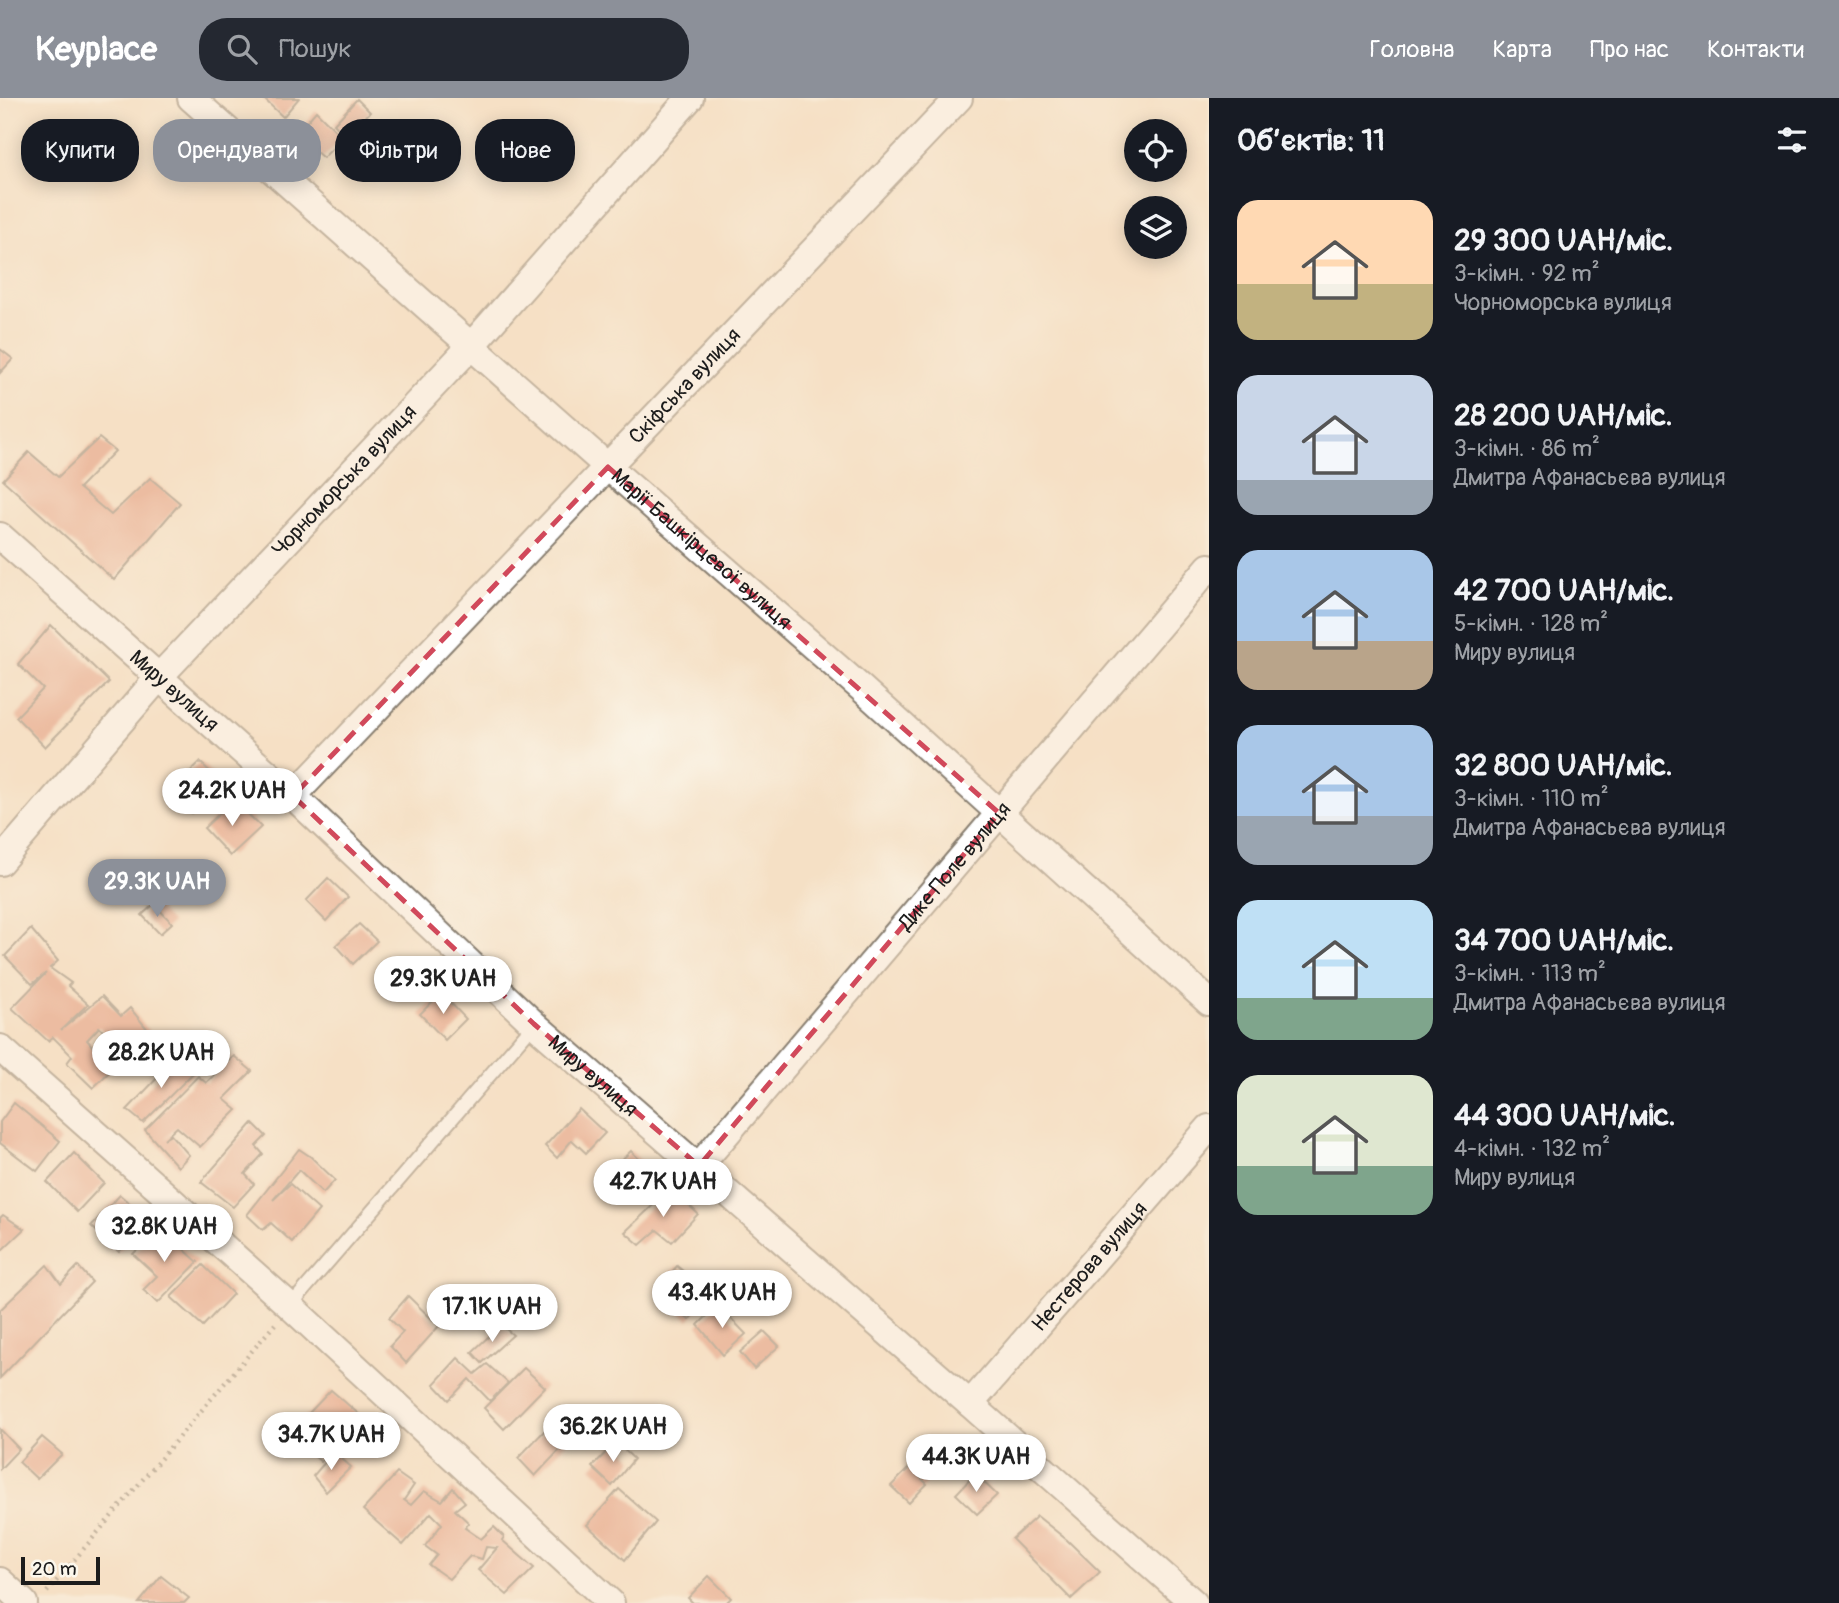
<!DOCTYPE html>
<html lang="uk">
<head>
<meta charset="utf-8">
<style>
	body { margin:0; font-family:Pangolin,sans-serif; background:#242831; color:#f1f3f6; height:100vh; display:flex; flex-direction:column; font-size:26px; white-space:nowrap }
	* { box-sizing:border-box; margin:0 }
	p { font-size:23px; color:#9ea1a6 }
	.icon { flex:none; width:38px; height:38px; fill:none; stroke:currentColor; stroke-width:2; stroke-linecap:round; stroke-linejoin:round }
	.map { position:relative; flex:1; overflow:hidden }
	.sheet { display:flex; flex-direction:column; background:#171b24; width:630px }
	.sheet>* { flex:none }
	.guide { position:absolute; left:21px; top:21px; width:665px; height:63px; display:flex; gap:14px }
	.fabs { position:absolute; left:1124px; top:21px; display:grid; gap:14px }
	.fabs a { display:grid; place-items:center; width:63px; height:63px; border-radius:50%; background:#171b24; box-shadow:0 4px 18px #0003; font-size:35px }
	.scale { position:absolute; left:21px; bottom:18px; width:79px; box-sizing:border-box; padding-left:7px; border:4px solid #1c1c1c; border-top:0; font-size:19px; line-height:24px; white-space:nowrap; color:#1c1c1c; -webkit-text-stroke:5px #fbf7ec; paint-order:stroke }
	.price { position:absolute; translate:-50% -60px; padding:0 16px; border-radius:24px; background:#fff; color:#222; font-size:23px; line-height:46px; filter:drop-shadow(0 2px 4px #0008) }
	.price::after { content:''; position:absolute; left:50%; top:42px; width:21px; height:16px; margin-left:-10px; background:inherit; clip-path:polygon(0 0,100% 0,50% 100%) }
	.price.selected { background:#8c9099; color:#fff }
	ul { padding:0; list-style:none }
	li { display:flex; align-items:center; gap:21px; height:175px; padding:0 28px }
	li span { display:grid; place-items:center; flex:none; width:196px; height:140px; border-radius:21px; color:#555 }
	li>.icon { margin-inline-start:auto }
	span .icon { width:84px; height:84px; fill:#fffc; stroke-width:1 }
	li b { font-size:30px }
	h2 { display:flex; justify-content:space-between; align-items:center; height:84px; padding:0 28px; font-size:30px }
	.pill { padding:0 24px; border-radius:28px; background:#171b24; box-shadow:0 4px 18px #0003; font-size:24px; line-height:63px }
	.pill.selected { background:#8c9099; color:#fff }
	header { display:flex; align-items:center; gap:42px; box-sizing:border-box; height:98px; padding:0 35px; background:#8c9099; color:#fff }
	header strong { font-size:33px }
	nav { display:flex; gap:38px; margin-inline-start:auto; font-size:24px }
	.search { width:490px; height:63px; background:#242831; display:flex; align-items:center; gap:18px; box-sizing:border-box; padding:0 24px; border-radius:28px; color:#9ea1a6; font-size:26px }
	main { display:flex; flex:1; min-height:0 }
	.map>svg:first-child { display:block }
</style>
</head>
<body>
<header>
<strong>Keyplace</strong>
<div class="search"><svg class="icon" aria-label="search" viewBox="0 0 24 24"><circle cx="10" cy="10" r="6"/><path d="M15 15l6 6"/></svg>Пошук</div>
<nav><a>Головна</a><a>Карта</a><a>Про нас</a><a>Контакти</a></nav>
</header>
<main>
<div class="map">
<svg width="1209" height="1505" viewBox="0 0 1209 1505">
	<rect width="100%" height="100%" fill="#fbf7ec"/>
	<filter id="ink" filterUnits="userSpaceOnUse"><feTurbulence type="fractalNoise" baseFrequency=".0143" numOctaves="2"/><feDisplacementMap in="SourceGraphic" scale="14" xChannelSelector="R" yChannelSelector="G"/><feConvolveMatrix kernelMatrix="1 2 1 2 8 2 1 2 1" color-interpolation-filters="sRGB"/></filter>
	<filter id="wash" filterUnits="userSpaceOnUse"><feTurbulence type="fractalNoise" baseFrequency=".00686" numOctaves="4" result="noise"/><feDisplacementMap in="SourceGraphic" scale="28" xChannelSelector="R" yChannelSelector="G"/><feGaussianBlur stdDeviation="1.57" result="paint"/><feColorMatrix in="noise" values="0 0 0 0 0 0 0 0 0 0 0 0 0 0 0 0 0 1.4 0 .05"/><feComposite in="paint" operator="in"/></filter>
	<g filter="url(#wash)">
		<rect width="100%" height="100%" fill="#f5e0c5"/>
		<g id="blocks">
			<g fill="#e19176">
				<path d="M267,0h32l-16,19 -18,-17z"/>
				<path d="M357,1l13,13 -23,26 -13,-14z"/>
				<path d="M316,13l27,27 -20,20 -27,-24z"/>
				<path d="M0,251l13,10 -13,14z"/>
				<path d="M99,340l16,13 -36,37 32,27 39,-37 30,25 -66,77 -111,-100 26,-28 29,25z"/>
				<path d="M51,527l58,57 -64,65 -29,-30 27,-28 -25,-25z"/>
				<path d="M200,664l23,22 -31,29 -21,-23z"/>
				<path d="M234,702l27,27 -31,29 -26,-28z"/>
				<path d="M328,780l20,19 -22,24 -20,-20z"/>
				<path d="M154,806l18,19 -12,11 -18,-19z"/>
				<path d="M359,826l18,17 -24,23 -17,-19z"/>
				<path d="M31,831l27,32 -8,7 21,15 -3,3 20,18 -27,26 41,-34 19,20 9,-8 19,23 -22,23 -28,-27 -12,13 25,29 -19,19 -26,-25 5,-7 -19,-19 -5,4 -36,-33 34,-35 -14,11 -27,-28z"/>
				<path d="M441,895l25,26 -21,21 -25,-26z"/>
				<path d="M234,958l18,15 -28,28 13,11 -37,37 -23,-20 -13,12 7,-4 18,20 -11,12 -33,-37 53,-54 8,7z"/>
				<path d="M177,959l18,14 -52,52 -16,-13z"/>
				<path d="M14,1005l46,38 -23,30 -37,-28v-21z"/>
				<path d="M579,1011l26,24 -19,20 -14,-13 -15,18 -12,-12z"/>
				<path d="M253,1025l13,13 -10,10 7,8 -18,20 9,10 -21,23 -32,-25z"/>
				<path d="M299,1051l12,8 24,23 -12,13 -24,-23 -26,30 17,-16 29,26 -27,32 -21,-19 -8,7 -16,-15z"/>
				<path d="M631,1053l25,25 -16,16 -25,-26z"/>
				<path d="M74,1055l30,30 -27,29 -30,-30z"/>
				<path d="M671,1090l27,26 -26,28 -15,-12 -17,15 -15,-13z"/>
				<path d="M120,1097l28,25 -29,32 -28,-26z"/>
				<path d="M3,1117l21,14 -24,23v-34z"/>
				<path d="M160,1130l38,34 -40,41 -15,-13 14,-14 -24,-22z"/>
				<path d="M47,1167l14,19 17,-18 14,16 -92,96v-68z"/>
				<path d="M203,1167l30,29 -30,32 -32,-29z"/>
				<path d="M677,1168l33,28 -21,26 -33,-29z"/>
				<path d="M408,1198l31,30 -33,37 -16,-17 13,-14 -14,-14z"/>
				<path d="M718,1207l28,29 -23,21 -25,-30z"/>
				<path d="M501,1227l12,10 -31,28 -10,-11z"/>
				<path d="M764,1233l15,15 -25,23 -14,-17z"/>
				<path d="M458,1260l17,16 12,-10 21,19 -18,18 -21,-22 -20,21 -15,-16z"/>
				<path d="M524,1270l21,19 -41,42 -20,-21z"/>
				<path d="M331,1292l30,26 -40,46 -32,-28z"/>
				<path d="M552,1325l17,17 -34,36 -17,-18z"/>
				<path d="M0,1331l19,20 -19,20z"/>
				<path d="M42,1339l20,17 -25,25 -18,-17z"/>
				<path d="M616,1344l18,17 -22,27 -20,-19z"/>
				<path d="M334,1354l17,15 -25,25 -13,-16z"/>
				<path d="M910,1369l17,17 -18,19 -18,-17z"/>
				<path d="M397,1375l17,12 -10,15 7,5 13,-14 18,10 11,-13 12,14 -10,8 14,13 -4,5 16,11 13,-12 10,10 -2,3 32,28 -27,27 -29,-25 19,-22 -11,-1 -4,12 -12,-3 -21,23 -20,-14 8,-10 -12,-9 17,-22 -11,-11 -28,32 -40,-35z"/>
				<path d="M975,1376l22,21 -20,19 -21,-20z"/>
				<path d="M619,1391l37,33 -31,38 -38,-35z"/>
				<path d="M1037,1418l30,24 33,32 -29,27 -59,-60z"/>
				<path d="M161,1478l28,22 -5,5h-45z"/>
				<path d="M709,1478l22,22 -5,5h-33l-5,-5z"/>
			</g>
		</g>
	</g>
	<g filter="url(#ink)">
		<use href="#blocks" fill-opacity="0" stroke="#887e70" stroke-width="2"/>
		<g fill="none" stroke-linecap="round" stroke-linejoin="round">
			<defs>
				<path id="service" d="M290,1208l244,-282"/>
				<g id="minor">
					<path id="s1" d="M191,0l417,369 253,221 348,314"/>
					<path id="s2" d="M0,438l293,260 241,228 436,380 224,199"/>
					<path id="s3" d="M293,698l666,-698"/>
					<path id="s4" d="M0,764l159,-185 312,-331 219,-248"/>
					<path d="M0,950l290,258 321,297"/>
					<path id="s5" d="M699,1068l510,-599"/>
					<path id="s6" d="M970,1306l239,-276"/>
					<path d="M0,1483l24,22"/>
				</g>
			</defs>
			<use href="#service" stroke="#887e70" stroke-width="16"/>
			<use href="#minor" stroke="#887e70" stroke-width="30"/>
			<path stroke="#887e70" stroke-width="4.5" stroke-dasharray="2 5" stroke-linecap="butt" d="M47,1494l228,-268"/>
			<use href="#service" stroke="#fff" stroke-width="12"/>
			<use href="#minor" stroke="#fff" stroke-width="26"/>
		</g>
	</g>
	<path d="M0 0H1209V1505H0ZM608,369l391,346 -300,353 -165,-142 -241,-228z" fill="#f5e0c5" fill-opacity=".55" fill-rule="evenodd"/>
	<path fill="none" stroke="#d1495b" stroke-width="5" stroke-dasharray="14 9" stroke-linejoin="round" d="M608,369l391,346 -300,353 -165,-142 -241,-228z"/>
	<g text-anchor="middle" stroke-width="5" stroke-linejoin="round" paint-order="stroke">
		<g font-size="21" fill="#1c1c1c" stroke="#fbf7ec">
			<text dy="7" stroke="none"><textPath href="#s3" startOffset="567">Скіфська вулиця</textPath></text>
			<text dy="7" stroke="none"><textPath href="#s4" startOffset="514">Чорноморська вулиця</textPath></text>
			<text dy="7" stroke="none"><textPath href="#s1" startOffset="681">Марії Башкірцевої вулиця</textPath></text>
			<text dy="7" stroke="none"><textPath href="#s2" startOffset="233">Миру вулиця</textPath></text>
			<text dy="7" stroke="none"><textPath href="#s5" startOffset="394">Дике Поле вулиця</textPath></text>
			<text dy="7" stroke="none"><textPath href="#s2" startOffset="802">Миру вулиця</textPath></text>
			<text dy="7" stroke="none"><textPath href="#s6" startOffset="182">Нестерова вулиця</textPath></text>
		</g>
	</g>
</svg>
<div class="fabs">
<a><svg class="icon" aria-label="locate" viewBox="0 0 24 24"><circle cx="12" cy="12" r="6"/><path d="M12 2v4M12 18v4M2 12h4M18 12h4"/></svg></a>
<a><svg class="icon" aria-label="layers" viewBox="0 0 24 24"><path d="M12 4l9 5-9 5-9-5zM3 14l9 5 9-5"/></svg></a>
</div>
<div class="scale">20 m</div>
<b class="price" style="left:232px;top:730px">24.2K UAH</b>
<b class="price selected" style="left:157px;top:821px">29.3K UAH</b>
<b class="price" style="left:443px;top:918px">29.3K UAH</b>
<b class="price" style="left:161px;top:992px">28.2K UAH</b>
<b class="price" style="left:663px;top:1121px">42.7K UAH</b>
<b class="price" style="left:164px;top:1166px">32.8K UAH</b>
<b class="price" style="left:722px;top:1232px">43.4K UAH</b>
<b class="price" style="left:492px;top:1246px">17.1K UAH</b>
<b class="price" style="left:613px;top:1366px">36.2K UAH</b>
<b class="price" style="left:331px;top:1374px">34.7K UAH</b>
<b class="price" style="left:976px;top:1396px">44.3K UAH</b>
<div class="guide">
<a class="pill">Купити</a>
<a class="pill selected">Орендувати</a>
<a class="pill">Фільтри</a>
<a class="pill">Нове</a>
</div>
</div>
<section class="sheet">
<h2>Об’єктів: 11<svg class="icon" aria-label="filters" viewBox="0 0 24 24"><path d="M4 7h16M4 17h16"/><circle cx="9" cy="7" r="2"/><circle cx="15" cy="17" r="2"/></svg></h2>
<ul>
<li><span style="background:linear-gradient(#ffd9b3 60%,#c2b280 0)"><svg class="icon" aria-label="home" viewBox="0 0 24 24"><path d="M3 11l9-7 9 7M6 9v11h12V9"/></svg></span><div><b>29 300 UAH/міс.</b><p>3-кімн. · 92 m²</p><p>Чорноморська вулиця</p></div></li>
<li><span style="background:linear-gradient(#c9d6e8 75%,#9aa5b1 0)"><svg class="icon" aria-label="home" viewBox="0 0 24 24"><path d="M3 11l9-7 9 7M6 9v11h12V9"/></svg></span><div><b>28 200 UAH/міс.</b><p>3-кімн. · 86 m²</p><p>Дмитра Афанасьєва вулиця</p></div></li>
<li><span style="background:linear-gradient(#a9c7e8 65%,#b9a48a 0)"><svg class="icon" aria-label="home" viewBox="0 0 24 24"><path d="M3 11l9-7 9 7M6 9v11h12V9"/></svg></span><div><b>42 700 UAH/міс.</b><p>5-кімн. · 128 m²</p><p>Миру вулиця</p></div></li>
<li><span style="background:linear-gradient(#a9c7e8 65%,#9aa5b1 0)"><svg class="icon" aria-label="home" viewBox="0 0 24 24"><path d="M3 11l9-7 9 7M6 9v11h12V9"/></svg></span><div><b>32 800 UAH/міс.</b><p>3-кімн. · 110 m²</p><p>Дмитра Афанасьєва вулиця</p></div></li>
<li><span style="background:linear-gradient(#bfe0f5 70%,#7fa58c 0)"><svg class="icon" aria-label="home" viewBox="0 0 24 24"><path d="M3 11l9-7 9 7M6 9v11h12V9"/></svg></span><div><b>34 700 UAH/міс.</b><p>3-кімн. · 113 m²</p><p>Дмитра Афанасьєва вулиця</p></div></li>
<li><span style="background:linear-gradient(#dfe7d0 65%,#7fa58c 0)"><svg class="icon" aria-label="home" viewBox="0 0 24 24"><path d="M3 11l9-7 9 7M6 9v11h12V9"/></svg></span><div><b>44 300 UAH/міс.</b><p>4-кімн. · 132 m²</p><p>Миру вулиця</p></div></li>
</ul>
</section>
</main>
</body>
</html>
